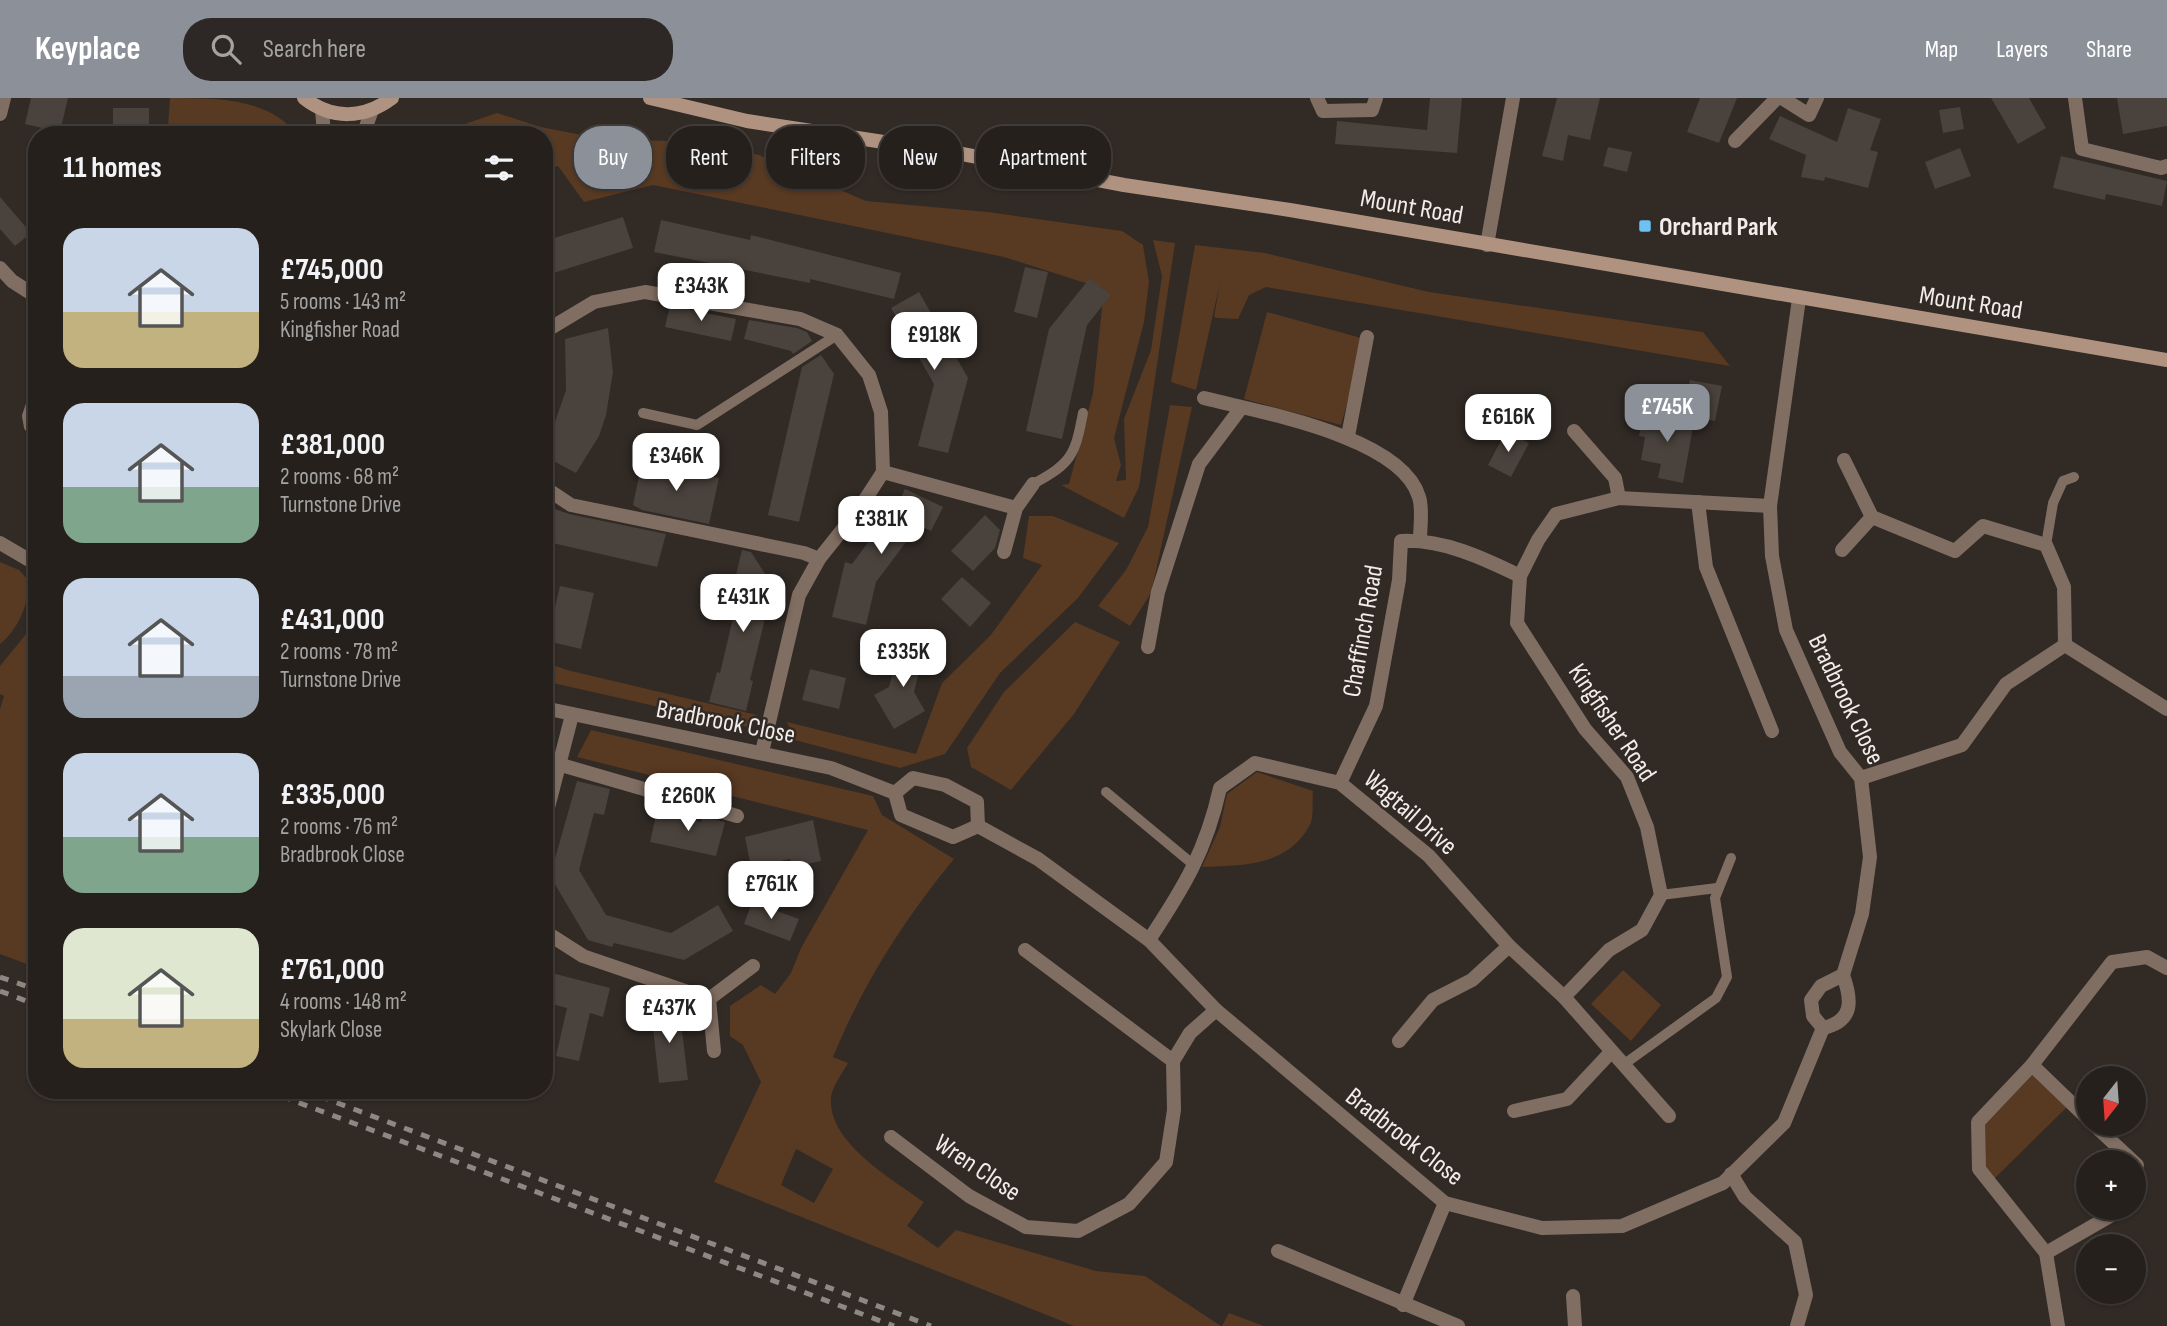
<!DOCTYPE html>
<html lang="en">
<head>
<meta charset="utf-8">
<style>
	body { margin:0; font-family:"Sofia Sans Condensed",sans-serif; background:#2d2825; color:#f1f3f6; height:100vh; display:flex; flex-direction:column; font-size:26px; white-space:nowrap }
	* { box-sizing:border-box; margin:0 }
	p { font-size:23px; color:#a3a3a3 }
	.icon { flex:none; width:38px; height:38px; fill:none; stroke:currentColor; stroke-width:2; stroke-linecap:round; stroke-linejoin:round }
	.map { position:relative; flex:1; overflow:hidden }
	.drawer { position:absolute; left:28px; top:28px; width:525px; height:973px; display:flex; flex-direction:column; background:#25201c; border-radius:28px; box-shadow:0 2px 5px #0004,0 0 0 2px #423e3b }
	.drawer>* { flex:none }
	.hud { position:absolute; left:574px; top:28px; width:665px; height:63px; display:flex; gap:14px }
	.needle { width:46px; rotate:197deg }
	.controls { position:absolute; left:2076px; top:968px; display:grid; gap:14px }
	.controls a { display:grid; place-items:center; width:70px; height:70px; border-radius:50%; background:#25201c; box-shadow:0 2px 5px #0004,0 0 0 2px #423e3b; font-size:35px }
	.price { position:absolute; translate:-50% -60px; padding:0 16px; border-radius:14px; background:#fff; color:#222; font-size:23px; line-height:46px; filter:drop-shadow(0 2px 4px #0008) }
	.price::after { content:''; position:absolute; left:50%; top:42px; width:21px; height:16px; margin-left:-10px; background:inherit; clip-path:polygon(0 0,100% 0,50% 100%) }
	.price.on { background:#8c9099; color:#fff }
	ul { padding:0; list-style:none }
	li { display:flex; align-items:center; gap:21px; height:175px; padding:0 35px }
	li span { display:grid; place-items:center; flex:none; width:196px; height:140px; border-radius:21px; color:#555 }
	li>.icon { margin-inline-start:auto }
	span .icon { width:84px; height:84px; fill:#fffc; stroke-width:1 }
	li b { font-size:30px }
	h2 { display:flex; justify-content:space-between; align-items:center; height:84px; padding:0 35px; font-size:30px }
	.chip { padding:0 24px; border-radius:28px; background:#25201c; box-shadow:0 2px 5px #0004,0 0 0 2px #423e3b; font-size:24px; line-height:63px }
	.chip.on { background:#8c9099; color:#fff }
	header { display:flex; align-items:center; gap:42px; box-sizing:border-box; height:98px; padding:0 35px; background:#8c9099; color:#fff }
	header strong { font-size:33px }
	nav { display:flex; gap:38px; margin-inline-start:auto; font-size:24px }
	.search { width:490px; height:63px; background:#2d2825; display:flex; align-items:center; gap:18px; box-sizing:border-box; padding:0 24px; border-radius:28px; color:#a3a3a3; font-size:26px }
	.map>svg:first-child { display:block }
</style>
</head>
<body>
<header>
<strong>Keyplace</strong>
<div class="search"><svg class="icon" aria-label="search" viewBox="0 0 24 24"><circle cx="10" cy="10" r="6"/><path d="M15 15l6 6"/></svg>Search here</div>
<nav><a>Map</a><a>Layers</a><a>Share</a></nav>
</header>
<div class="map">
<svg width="2167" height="1228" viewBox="0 0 2167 1228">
	<rect width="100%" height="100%" fill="#312a25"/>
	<g fill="#583922" fill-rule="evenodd">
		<path d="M170,0c47,0 100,0 127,37h-125l-4,-9z"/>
		<path d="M497,15l44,14 61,12 100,3 57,13 107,46 122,11 134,19 21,14 6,37 -5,40 -30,116 7,27 -5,16 10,-1 -2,-61 27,-69 11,-74 -9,-36 22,3 -36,244 -15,31 -63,-33 8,-1 24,-91 11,-104 -100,-32 -351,-72 -69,17 -26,-36 -14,3v-34h-90l8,-10z"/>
		<path d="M1195,147l70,8 164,39 274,40 27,34 -464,-79 -17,8 -11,24 -21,-1 -3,-1 6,-34 -24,107 -25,-8z"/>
		<path d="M1267,214l98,27 -24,86 -97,-26z"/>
		<path d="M1170,307l22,2 -41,186 -21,33 -32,-20 28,-36 22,-43z"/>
		<path d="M1029,418h24l66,27 -41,55 -78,75 -55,81 -45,14 -105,-28 -8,-18 129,32 26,-71 48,-47 52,-71 -19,-7z"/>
		<path d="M0,464l19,8 10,11c0,22 -11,49 -29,63z"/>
		<path d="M37,509v361l-37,-14v-245l4,-13 -4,-2v-28l31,-38z"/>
		<path d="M1075,524l45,20 -46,72 -63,76 -40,-23 -4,-19 37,-56z"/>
		<path d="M544,564l23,8 190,45 -9,12 -204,-46z"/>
		<path d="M591,632l282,66 9,19 72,44c-51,62 -90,123 -121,198l15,6c-5,9 -16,24 -17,34 -4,45 61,82 93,105l-17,24 31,22 18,-18 140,41 49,5 76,50h-147l-360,-144 47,-100 -18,-37 -13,-9v-30l31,-21 14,9 16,-21 10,-25 67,-118 -291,-73zM796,1051l37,20 -19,34 -33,-18z"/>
		<path d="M1257,674l56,19c-1,10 1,26 -3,34 -23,42 -66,40 -108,42l18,-40 7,-33z"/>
		<path d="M1623,872l38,35 -30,36 -40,-37z"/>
		<path d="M2033,973l34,36 -74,73 -8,-13 -2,-44z"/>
		<path d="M1229,1215l35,13h-42z"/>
	</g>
	<g fill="#4a423c">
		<path d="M31,0h37l-8,34 -35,-8z"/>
		<path d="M1430,0h32l-5,55 -122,-9 2,-23 90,9z"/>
		<path d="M1557,0h43l-10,42 -22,-5 -5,26 -21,-5z"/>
		<path d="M1700,0h37l-18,45 -32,-11z"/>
		<path d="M1991,0h38l17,30 -28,16z"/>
		<path d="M2117,0h50v28l-44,8z"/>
		<path d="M1960,9l4,22 -21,4 -4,-23z"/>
		<rect x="113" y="10" width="36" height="27"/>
		<path d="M1848,10l33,11 -11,31 8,2 -10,36 -43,-11 -1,4 -23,-4 5,-22 -37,-16 11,-23 57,26z"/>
		<path d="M1608,49l24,5 -5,20 -24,-6z"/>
		<path d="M1960,50l11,28 -36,13 -10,-27z"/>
		<path d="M2061,58l106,25 -5,25 -56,-12 -1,6 -52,-12z"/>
		<path d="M0,99l31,36 -16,13 -15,-17z"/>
		<path d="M623,119l10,31 -89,28v-35z"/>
		<path d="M661,122l89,20 1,-5 150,38 -7,26 -84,-20v4l-156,-31z"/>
		<path d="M1025,169l23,5 -11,46 -23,-6z"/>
		<path d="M1090,180l21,17 -24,30 -25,114 -36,-8 23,-102z"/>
		<path d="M919,194l49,86 -20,75 -30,-7 16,-62 -43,-76z"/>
		<path d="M670,208l66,13 -5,22 -66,-14z"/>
		<path d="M749,222l48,8 10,4 5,9 -19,13 -2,-3 -47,-12z"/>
		<path d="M608,230l5,44 -7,43 -7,21 -23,37 -32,-17v-15l11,-19 11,-32 -1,-51z"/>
		<path d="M821,257l13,19 -35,148 -31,-7 34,-148z"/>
		<path d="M1690,282l32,6 -7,35 -32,-6z"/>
		<path d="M1644,314l50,9 -11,62 -25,-5 3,-14 -20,-4 4,-23 -6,-1z"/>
		<path d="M1506,333l23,12 -18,34 -23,-12z"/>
		<path d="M642,364l77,16 -10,46 -67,-14 -9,-5z"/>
		<path d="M905,391l38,18 -12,24 -12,-6 -43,57 -10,43 -34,-8 13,-55 7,2 29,-39 5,4z"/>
		<path d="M544,407l25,9 97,20 -9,33 -113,-26z"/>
		<path d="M985,417l15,15 -5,18 -22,23 -22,-20z"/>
		<path d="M742,452l9,2 22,34 -23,94 3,1 -7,30 -37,-9 8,-30 3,1 14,-59 -7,-2z"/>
		<path d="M962,479l29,26 -21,24 -29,-28z"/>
		<path d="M560,488l34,7 -13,56 -34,-8z"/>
		<path d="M900,547l24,7 -10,40 11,19 -31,18 -20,-34 15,-8z"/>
		<path d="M810,571l36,9 -7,31 -37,-9z"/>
		<path d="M577,683l33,8 -6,26 -10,-2 -15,57 27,45 65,18 47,-28 15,26 -49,29 -70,-17 -2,4 -24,-7 -38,-64z"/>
		<path d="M657,713l44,11 2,-5 22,5 -9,34 -66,-14z"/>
		<path d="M813,722l8,41 -29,6 -2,-8 -39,8 -6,-30z"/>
		<path d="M752,804l47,17 -9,22 -46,-17z"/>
		<path d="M544,873l66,17 -7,29 -13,-4 -11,48 -23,-5 11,-48 -23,-6z"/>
		<path d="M679,908l9,74 -29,3 -8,-74z"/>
	</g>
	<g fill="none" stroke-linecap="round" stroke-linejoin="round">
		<g stroke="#806e62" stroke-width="10">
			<path d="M544,204l9,23"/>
			<path d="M37,289l-10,29 2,11 8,3"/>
			<path d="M643,315l54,12 140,-90"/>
			<path d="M1033,386c39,-21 42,-29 50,-71"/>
			<path d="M2046,447l7,-42 10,-22 11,-4"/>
			<path d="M1106,694l89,74"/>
			<path d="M1661,797l56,-7"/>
			<path d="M1623,967l93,-67 11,-21 -12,-79 16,-40"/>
		</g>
		<g stroke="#806e62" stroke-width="14">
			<path d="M1317,0l6,13 49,-1 4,-12"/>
			<path d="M1782,0l27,17 8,-17"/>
			<path d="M2075,0l7,51 79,19 6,-2"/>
			<path d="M322,11l2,26"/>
			<path d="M0,16l4,-16"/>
			<path d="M363,37l9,-25"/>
			<path d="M1735,43l42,-43"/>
			<path d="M1487,147l26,-147"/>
			<path d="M0,170l12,13 25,16"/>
			<path d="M1799,201l-29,207 2,50 14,74 54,122 21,26 9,79 -8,57 -19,61 -22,11 -10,14 2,16 10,12"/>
			<path d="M544,234l50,-30 51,-10 155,27 37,16 32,40 12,37 2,60 -24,37 -40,50 -20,36 -37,157"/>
			<path d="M1204,300c54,14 197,38 215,99 4,12 1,30 1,43"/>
			<path d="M1574,333l41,47 4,20"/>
			<path d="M1348,338l19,-99"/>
			<path d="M1844,362l28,57"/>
			<path d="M883,374l133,36"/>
			<path d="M544,389l27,18 233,48 15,6"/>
			<path d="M1698,404l8,65 66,164"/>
			<path d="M0,445l36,21"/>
			<path d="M1842,452l30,-33 83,34 28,-25 63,19 18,42 1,58"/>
			<path d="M1004,454l12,-44 17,-24"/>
			<path d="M1148,549l10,-55 41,-128 42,-56"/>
			<path d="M544,610l287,60 64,25"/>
			<path d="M544,662l193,56"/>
			<path d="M1861,680l101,-33 44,-61 59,-39 102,64"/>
			<path d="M1340,685l36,-77 23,-126 2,-39c42,-2 82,17 119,35"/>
			<path d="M895,695l18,-15 32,7 32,17 1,24"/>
			<path d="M895,695l6,22 52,22 25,-11"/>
			<path d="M544,725l28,-108"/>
			<path d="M978,728l60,33 111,81 67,70 229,193 97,25 80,-2 101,-43 61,-60 39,-95"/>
			<path d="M544,833l39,25 126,43"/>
			<path d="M1149,842c35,-53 57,-89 71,-152l35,-25 85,20 89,73 80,90 55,51 105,119"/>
			<path d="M1025,852l148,111"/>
			<path d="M1564,899l45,-47 33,-20 19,-35 -14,-68 -20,-50 -42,-48 -68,-106 3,-47 18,-36 18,-26 63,-16 151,8"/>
			<path d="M1823,930c31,-7 29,-28 20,-53"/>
			<path d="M1399,943l34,-41 39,-20 37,-34"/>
			<path d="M714,953l-5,-52 44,-33"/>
			<path d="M2032,967l56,54"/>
			<path d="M1514,1013l53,-12 44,-47"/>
			<path d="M2093,1026l44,41"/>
			<path d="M891,1039l78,59 57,31 52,4 51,-27 37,-42 8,-52 -1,-49 17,-28 26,-23"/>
			<path d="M1731,1076l14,23 50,45 11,53 -9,31"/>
			<path d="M1278,1153l180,75"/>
			<path d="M2046,1155l78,-45"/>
			<path d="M1573,1198l2,30"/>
			<path d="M1403,1207l42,-102"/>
			<path d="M2058,1228l-12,-73 -67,-84 -1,-47 54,-57 80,-103 35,-5 20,11"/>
		</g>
		<g stroke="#af9380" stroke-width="14">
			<path d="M304,0c28,22 60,21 88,0"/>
			<path d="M650,0l97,23 215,33 162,31 166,25 877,150"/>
		</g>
		<g stroke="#8e8884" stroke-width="5" stroke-dasharray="9 9" stroke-linecap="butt">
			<path d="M0,879l37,13"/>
			<path d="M0,893l37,14"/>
			<path d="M265,992l629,236"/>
			<path d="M303,992l628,236"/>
		</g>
	</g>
	<rect fill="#6ec2f3" stroke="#312a25" stroke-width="2.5" x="1638" y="121" width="14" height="14" rx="3.5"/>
	<g text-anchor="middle" stroke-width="5" stroke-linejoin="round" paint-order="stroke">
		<g font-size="26" fill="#f2edea" stroke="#312a25">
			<text transform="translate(1412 108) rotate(10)" y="9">Mount Road</text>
			<text transform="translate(1971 204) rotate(9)" y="9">Mount Road</text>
			<text transform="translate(1362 533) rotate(-80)" y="9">Chaffinch Road</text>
			<text transform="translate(1847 601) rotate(64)" y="9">Bradbrook Close</text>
			<text transform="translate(726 623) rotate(11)" y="9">Bradbrook Close</text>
			<text transform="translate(1613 624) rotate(56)" y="9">Kingfisher Road</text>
			<text transform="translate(1411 714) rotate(41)" y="9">Wagtail Drive</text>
			<text transform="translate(1405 1038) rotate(38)" y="9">Bradbrook Close</text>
			<text transform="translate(978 1069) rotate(34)" y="9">Wren Close</text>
		</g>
		<g font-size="26" font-weight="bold" fill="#f2edea" stroke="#312a25" text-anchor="start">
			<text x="1659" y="137">Orchard Park</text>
		</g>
	</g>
</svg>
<div class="controls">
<a><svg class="needle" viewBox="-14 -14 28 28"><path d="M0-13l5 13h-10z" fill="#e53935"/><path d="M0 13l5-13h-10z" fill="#a3a3a3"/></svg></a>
<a>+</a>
<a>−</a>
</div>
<b class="price" style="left:701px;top:225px">£343K</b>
<b class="price" style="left:934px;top:274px">£918K</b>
<b class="price on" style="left:1667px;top:346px">£745K</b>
<b class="price" style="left:1508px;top:356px">£616K</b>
<b class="price" style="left:676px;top:395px">£346K</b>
<b class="price" style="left:881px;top:458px">£381K</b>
<b class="price" style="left:743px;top:536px">£431K</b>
<b class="price" style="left:903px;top:591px">£335K</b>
<b class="price" style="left:688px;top:735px">£260K</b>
<b class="price" style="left:771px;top:823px">£761K</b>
<b class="price" style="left:669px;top:947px">£437K</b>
<div class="hud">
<a class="chip on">Buy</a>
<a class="chip">Rent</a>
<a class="chip">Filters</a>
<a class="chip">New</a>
<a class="chip">Apartment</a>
</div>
<section class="drawer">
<h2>11 homes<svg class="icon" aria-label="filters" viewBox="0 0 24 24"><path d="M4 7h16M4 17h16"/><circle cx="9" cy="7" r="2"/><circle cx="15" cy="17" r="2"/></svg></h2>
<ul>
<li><span style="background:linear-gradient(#c9d6e8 60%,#c2b280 0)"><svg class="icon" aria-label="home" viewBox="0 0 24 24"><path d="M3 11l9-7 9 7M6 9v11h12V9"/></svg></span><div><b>£745,000</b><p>5 rooms · 143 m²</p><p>Kingfisher Road</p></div></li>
<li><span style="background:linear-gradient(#c9d6e8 60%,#7fa58c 0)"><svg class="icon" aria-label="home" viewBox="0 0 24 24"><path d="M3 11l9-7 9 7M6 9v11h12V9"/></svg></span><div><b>£381,000</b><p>2 rooms · 68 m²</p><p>Turnstone Drive</p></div></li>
<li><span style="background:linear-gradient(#c9d6e8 70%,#9aa5b1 0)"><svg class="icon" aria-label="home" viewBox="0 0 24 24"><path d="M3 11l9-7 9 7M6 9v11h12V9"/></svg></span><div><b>£431,000</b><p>2 rooms · 78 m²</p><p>Turnstone Drive</p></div></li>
<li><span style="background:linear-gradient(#c9d6e8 60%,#7fa58c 0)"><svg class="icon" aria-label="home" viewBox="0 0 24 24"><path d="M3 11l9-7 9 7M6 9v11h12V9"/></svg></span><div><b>£335,000</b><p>2 rooms · 76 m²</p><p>Bradbrook Close</p></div></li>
<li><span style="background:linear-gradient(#dfe7d0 65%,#c2b280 0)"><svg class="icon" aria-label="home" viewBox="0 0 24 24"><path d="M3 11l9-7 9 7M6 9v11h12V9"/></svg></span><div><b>£761,000</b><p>4 rooms · 148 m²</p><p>Skylark Close</p></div></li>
</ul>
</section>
</div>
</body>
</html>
